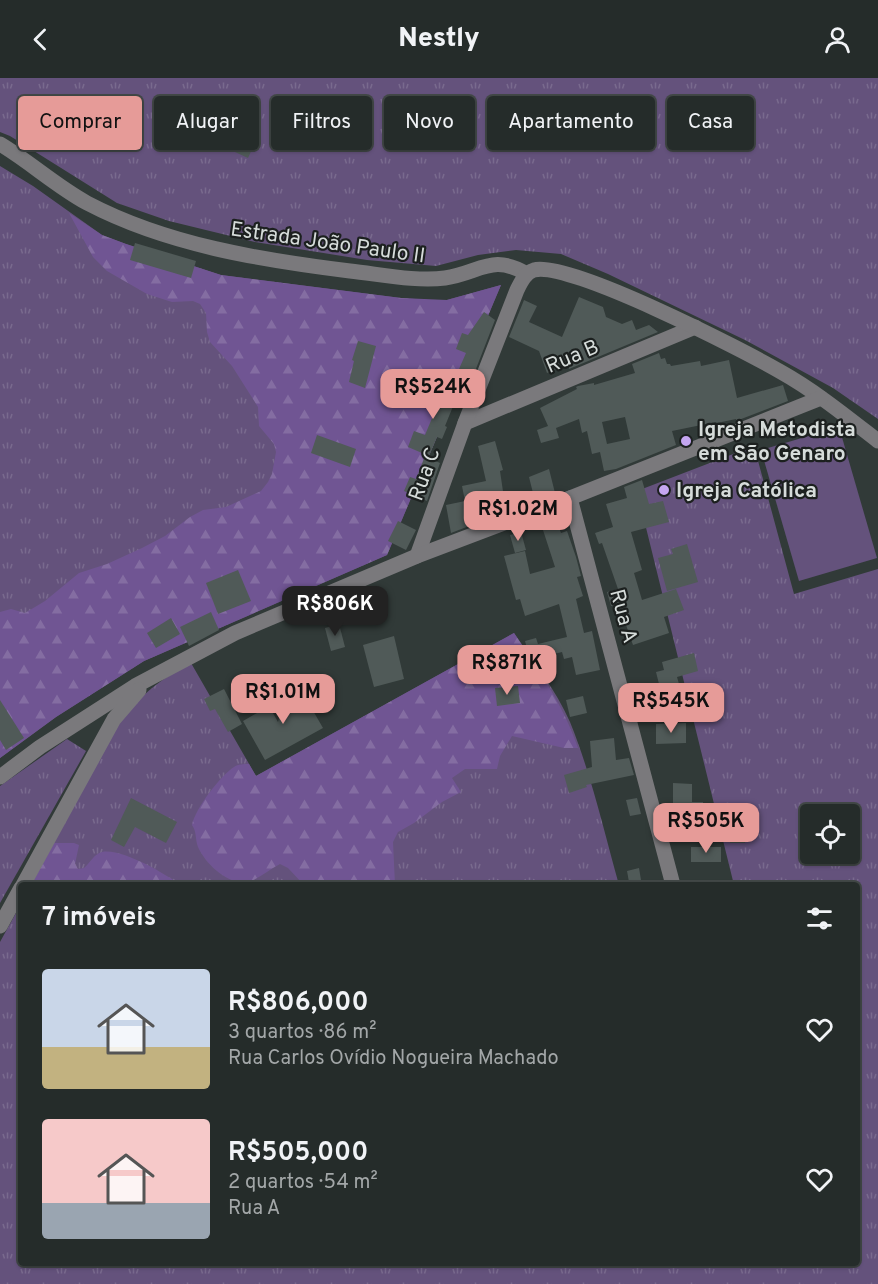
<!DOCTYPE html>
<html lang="pt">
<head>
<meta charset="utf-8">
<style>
	body { margin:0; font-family:Overpass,sans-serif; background:#313836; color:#f1f3f6; height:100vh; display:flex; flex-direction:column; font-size:22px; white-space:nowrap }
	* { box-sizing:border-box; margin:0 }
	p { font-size:20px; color:#a3a7a8 }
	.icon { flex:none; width:33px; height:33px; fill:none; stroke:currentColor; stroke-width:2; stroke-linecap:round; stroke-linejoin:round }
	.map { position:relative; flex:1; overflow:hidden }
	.sheet { position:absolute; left:18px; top:804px; width:842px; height:384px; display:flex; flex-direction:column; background:#252c2a; border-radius:6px; box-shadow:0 2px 4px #0004,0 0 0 2px #424847 }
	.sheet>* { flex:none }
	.top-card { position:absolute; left:18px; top:18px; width:843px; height:54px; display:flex; gap:12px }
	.tools { position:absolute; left:800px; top:726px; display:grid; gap:12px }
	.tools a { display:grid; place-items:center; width:60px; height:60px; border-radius:6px; background:#252c2a; box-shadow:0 2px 4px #0004,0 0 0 2px #424847; font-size:30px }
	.price { position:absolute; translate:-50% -51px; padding:0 14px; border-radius:12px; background:#e69b98; color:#111; font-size:20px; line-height:39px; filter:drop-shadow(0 2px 3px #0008) }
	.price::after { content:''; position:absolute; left:50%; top:36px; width:18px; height:14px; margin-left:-9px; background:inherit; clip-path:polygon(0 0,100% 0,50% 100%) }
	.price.current { background:#222; color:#fff }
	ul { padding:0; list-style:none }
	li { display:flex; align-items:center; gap:18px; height:150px; padding:0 24px }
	li span { display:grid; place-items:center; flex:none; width:168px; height:120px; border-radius:6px; color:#555 }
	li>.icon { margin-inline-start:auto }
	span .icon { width:72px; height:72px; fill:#fffc; stroke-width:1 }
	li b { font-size:26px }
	h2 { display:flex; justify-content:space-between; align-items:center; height:72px; padding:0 24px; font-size:26px }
	.tag { padding:0 21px; border-radius:6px; background:#252c2a; box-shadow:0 2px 4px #0004,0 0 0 2px #424847; font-size:21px; line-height:54px }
	.tag.current { background:#e69b98; color:#111 }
	header { display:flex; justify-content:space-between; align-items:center; height:78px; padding:0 24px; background:#252c2a; font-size:27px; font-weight:800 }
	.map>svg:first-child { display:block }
</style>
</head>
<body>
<header><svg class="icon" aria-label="back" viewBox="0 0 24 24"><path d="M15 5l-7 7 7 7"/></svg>Nestly<svg class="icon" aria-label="person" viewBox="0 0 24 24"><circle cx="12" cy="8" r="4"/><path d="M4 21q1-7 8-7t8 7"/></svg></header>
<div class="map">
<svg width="878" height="1206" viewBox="0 0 878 1206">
	<defs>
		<pattern id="grass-tufts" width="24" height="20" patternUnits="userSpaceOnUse" patternTransform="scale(1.5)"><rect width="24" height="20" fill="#64527c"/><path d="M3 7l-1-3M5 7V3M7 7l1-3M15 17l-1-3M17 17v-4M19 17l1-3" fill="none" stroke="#796a8e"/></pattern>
		<pattern id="forest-firs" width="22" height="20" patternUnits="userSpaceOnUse" patternTransform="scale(1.5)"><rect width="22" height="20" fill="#705593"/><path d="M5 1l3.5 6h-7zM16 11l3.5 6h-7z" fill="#846da2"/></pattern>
		<pattern id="water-ripples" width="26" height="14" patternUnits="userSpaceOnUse" patternTransform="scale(1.5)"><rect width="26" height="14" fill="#2a9b8c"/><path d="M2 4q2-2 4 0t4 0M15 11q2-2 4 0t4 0" fill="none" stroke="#318076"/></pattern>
	</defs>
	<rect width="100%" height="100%" fill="#313a38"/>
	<g fill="url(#grass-tufts)" fill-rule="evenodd">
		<path d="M0,0h878v341l-45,-31 -88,-48 -137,-66 -47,-20 -45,-4 -38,5 -42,11 -69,-6 -112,-18 -86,-21 -52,-18 -107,-67 -10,-4z"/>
		<path d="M0,88l33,20 69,49 24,9 95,31 180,23 42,3 58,-16 -114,270 -243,106 -88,56 -56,41z"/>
		<path d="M754,368l40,148 84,-25v715h-878v-342l21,-38v359h835v-378h-122l-97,-394zM810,736h39v40h-39z"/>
		<path d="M514,555c19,28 42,57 56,89 21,52 34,109 49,163h-588l85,-157c24,-33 40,-46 75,-65l65,113z"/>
		<path d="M67,661l19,12 -86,152v-117z"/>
	</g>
	<g fill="url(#forest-firs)">
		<path d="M69,135l33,22 24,9 95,31 180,23 46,2 54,-15 -114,270 -243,106 -88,56 -56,41v-146l11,-3 14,4 20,-12 34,-28 28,-9 35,-16 23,-12 25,-19 13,-7 23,-3 35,-16 7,-9 4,-8 4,-22 -2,-8 -15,-18 -1,-19 -26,-41 -22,-24 -3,-10 -1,-19 -6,-9 -7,-3 -21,1 -25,-8 -40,-23 -14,-14z"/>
		<path d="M514,555c25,38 49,71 64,115h-14l-52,-12 -12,20 -3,13h-32l-13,9 9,14 -19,10 -28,21 -16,9 -5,10 2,43h-91l-16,-17 -8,-4c-10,5 -19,13 -29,17 -20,7 -45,-16 -53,-34 -3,-8 -1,-15 -6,-22 3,-16 29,-50 42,-58 4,-3 10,-3 15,-3l7,12z"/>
		<path d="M54,765h20l5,2 -4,19 3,5 6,-1c6,-5 10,-14 18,-16 20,-4 63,22 79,33h-150z"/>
	</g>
	<path fill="#64527c" d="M839,349l38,131 -78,23 -38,-131z"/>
	<path fill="url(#water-ripples)" stroke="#5eaea3" stroke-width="1.5" d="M288,597l2,8 -20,4 -1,-8z"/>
	<g fill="#505a58" fill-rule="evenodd">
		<path d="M226,58l27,11 -5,11 -26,-12z"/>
		<path d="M135,165l61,18 -5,17 -61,-18z"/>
		<path d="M579,219l24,10 3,10 16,7 10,-4 4,10 13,-5 9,7 -89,37 -1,-4 -21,8 -8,-22 -30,-14 11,-27 4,-10 13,6 -8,16 33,15z"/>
		<path d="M484,234l11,8 -30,77 -16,-5 17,-39 -10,-4 6,-16 6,2z"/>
		<path d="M358,263l18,5 -11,42 -16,-6 5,-21 -2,-1z"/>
		<path d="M659,275l2,6 4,-1 2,6h3l1,2 29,-5 1,5 28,-6 8,38 46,-13 5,16 -52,20v-2l-19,4 -1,-1 -44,9 4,14 -60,24 -12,2 -4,-19 -8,2 -5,-23 -5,2 -3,-14 -23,9 3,10 -18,5 -4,-13 11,-4 -8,-18 37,-19 -1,-2 2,-1 16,-3v2l41,-12 -3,-9zM625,339l5,22 -23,5 -5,-22z"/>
		<path d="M425,308l31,13 -11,27 2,1 -5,12 -5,-2 -8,19 -21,-9 6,-16 11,4 10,-24 -17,-7z"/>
		<path d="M317,357l39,14 -6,18 -39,-14z"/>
		<path d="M495,363l8,29 -3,1 4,27 7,-2 2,13 -62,24 -5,-28 19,-4 -3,-15 24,-5 -8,-35z"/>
		<path d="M425,378l15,7 -13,38 -23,-10 6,-14 6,2z"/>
		<path d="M549,391l6,24 -20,8 -6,-24z"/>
		<path d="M642,402l7,24 14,-3 6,21 -38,10 11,38 -8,3 8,27 34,-11 8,21 -20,7 5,16 -36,12 -7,-20 -4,1 -6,-21 -5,1 -4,-14 11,-3 -16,-46 -3,1 -4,-11 18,-6 -7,-23 21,-6 -3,-11z"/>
		<path d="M398,443l18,9 -10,20 -18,-9z"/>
		<path d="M558,447l3,8 6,-2 9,26 5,19 -4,1 6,19 -7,3 8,34 8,-2 8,39 -24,5 -4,-18 -8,2 -2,-7 -32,8 -5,-19 11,-3 2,6 29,-7 -8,-33 -34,12 -5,-17 -4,1 -12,-44 21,-5 5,23 25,-7 -12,-37z"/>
		<path d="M521,454l5,18 -11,3 -5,-18z"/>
		<path d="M687,466l11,38 -31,9 -9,-33 15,-4 -2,-5z"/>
		<path d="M238,492l13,31 -33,13 -12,-31z"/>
		<path d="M211,534l8,18 -30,16 -9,-19z"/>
		<path d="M171,540l9,16 -24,14 -9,-15z"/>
		<path d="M339,546l6,23 -14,4 -6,-23z"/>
		<path d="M394,558l10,43 -30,8 -11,-42z"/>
		<path d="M694,575l4,18 -21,6 2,7 -19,4 -4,-16 8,-2 -2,-8z"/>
		<path d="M518,608l2,17 -23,3 -2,-18z"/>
		<path d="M224,611l18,35 -14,8 -13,-23 -5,2 -6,-12z"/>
		<path d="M287,612l22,6 -1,6 15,26 -58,32 -22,-39 26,-15 9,16z"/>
		<path d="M583,618l4,17 -17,4 -4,-17z"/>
		<path d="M0,622l24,38 -18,12 -6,-10z"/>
		<path d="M686,645v20l-30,1v-20z"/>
		<path d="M614,660l2,22 13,-2 5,17 -48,10 1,2 -18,6 -5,-18 28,-8 -2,-26z"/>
		<path d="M673,705l19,1v18h11v19l-35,1v-12l5,-1z"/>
		<path d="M131,720l46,24 -11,21 -31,-16 -11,20 -13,-7z"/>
		<path d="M637,720l4,16 -11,2 -4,-16z"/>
		<path d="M730,753h14l1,12h-15z"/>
		<rect x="691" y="769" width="30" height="15"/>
		<path d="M639,790l2,12 -12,2 -2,-11z"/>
	</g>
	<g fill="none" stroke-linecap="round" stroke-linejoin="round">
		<g stroke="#7a797c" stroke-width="15">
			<path d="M0,66c30,18 56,42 87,59 80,42 174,57 263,68 29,3 67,11 95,7 35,-5 47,-25 82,-4"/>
			<path d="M465,345l230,-96"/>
			<path d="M570,420l103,387"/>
			<path d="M417,478l48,-133 52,-133c4,-8 8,-17 17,-20 34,-10 211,81 247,102 34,19 66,45 97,69"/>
			<path d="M0,699l40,-30 95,-61 100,-53 182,-77 153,-58 251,-100"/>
			<path d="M23,807l91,-166 25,-29"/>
			<path d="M0,848l21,-38"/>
		</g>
	</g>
	<g fill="#c5a6f1" stroke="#1c201f" stroke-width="2">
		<circle cx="686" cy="363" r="6"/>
		<circle cx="664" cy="412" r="6"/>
	</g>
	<g text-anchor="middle" stroke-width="4.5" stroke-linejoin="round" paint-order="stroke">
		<g font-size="21" fill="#d6dcda" stroke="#1c201f">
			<text transform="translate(328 164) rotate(8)" y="7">Estrada João Paulo II</text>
			<text transform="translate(572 278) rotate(-23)" y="7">Rua B</text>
			<text transform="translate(424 396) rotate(-70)" y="7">Rua C</text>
			<text transform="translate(624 538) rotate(75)" y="7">Rua A</text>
		</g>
		<g font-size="21" font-weight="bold" fill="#d6dcda" stroke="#1c201f" text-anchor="start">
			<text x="698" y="358">Igreja Metodista<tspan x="698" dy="24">em São Genaro</tspan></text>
			<text x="676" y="419">Igreja Católica</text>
		</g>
	</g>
</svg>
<div class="tools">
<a><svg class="icon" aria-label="locate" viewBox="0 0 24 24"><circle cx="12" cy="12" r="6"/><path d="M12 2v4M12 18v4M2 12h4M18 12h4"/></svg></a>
</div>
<b class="price" style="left:433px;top:342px">R$524K</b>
<b class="price" style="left:518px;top:464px">R$1.02M</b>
<b class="price current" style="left:335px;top:559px">R$806K</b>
<b class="price" style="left:507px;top:618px">R$871K</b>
<b class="price" style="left:283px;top:647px">R$1.01M</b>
<b class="price" style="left:671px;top:656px">R$545K</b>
<b class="price" style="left:706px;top:776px">R$505K</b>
<div class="top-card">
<a class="tag current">Comprar</a>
<a class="tag">Alugar</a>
<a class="tag">Filtros</a>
<a class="tag">Novo</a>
<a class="tag">Apartamento</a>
<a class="tag">Casa</a>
</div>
<section class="sheet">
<h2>7 imóveis<svg class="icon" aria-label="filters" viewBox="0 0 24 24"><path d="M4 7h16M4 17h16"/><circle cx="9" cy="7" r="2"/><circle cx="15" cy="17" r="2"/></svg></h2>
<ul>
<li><span style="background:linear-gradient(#c9d6e8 65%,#c2b280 0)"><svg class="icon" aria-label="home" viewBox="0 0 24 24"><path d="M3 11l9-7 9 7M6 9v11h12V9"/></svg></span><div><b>R$806,000</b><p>3 quartos · 86 m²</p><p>Rua Carlos Ovídio Nogueira Machado</p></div><svg class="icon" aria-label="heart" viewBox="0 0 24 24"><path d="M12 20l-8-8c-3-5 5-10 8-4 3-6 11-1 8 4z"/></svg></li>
<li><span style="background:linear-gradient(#f6c9c9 70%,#9aa5b1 0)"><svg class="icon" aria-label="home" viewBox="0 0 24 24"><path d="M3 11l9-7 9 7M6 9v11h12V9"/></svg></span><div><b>R$505,000</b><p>2 quartos · 54 m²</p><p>Rua A</p></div><svg class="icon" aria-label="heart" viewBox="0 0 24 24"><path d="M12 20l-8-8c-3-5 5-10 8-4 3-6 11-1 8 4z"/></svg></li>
</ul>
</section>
</div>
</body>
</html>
